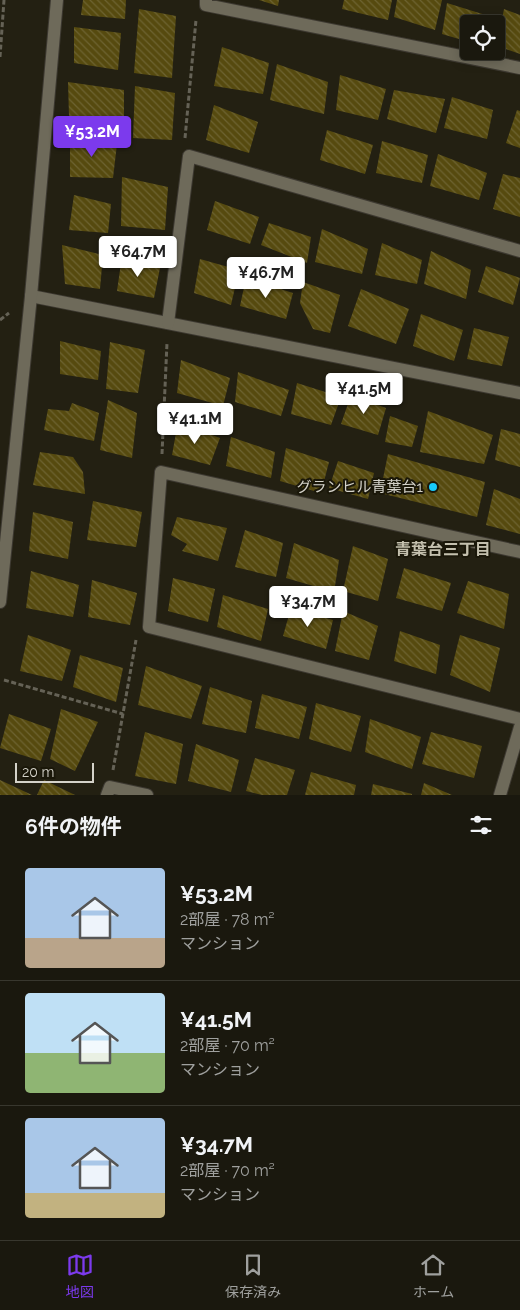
<!DOCTYPE html>
<html lang="ja">
<head>
<meta charset="utf-8">
<style>
	body { margin:0; font-family:Raleway,"Noto Sans JP",sans-serif; background:#232117; color:#f1f3f6; height:100vh; display:flex; flex-direction:column; font-size:19px; white-space:nowrap }
	* { box-sizing:border-box; margin:0 }
	p { font-size:16px; color:#9fa09e }
	.icon { flex:none; width:28px; height:28px; fill:none; stroke:currentColor; stroke-width:2; stroke-linecap:round; stroke-linejoin:round }
	.map { position:relative; height:795px; overflow:hidden }
	.side { display:flex; flex-direction:column; background:#1a180e; flex:1 }
	.side>* { flex:none }
	.tools { position:absolute; left:460px; top:15px; display:grid; gap:10px }
	.tools a { display:grid; place-items:center; width:45px; height:45px; border-radius:5px; background:#1a180e; box-shadow:0 2px 12px #0003,0 0 0 1px #38372e; font-size:25px }
	.scale { position:absolute; left:15px; bottom:12px; width:79px; box-sizing:border-box; padding-left:5px; border:2px solid #d4d2c9; border-top:0; font-size:14px; line-height:18px; white-space:nowrap; color:#d4d2c9; -webkit-text-stroke:4px #1a1709; paint-order:stroke }
	.price { position:absolute; translate:-50% -42px; padding:0 11px; border-radius:5px; background:#fff; color:#222; font-size:16px; line-height:32px; filter:drop-shadow(0 1px 2px #0008) }
	.price::after { content:''; position:absolute; left:50%; top:30px; width:15px; height:11px; margin-left:-8px; background:inherit; clip-path:polygon(0 0,100% 0,50% 100%) }
	.price.selected { background:#7c3aed; color:#fff }
	ul { padding:0; list-style:none }
	li { display:flex; align-items:center; gap:15px; height:125px; padding:0 25px }
	li+li { border-top:1px solid #38372e }
	li span { display:grid; place-items:center; flex:none; width:140px; height:100px; border-radius:5px; color:#555 }
	li>.icon { margin-inline-start:auto }
	span .icon { width:60px; height:60px; fill:#fffc; stroke-width:1 }
	li b { font-size:21px }
	h2 { display:flex; justify-content:space-between; align-items:center; height:60px; padding:0 25px; font-size:21px }
	.menu { display:flex; justify-content:space-around; align-items:center; height:70px; border-top:1px solid #38372e; background:#1a180e; font-size:14px; color:#9fa09e }
	.menu a { display:grid; justify-items:center; gap:2px }
	.menu .selected { color:#7c3aed }
	.map>svg:first-child { display:block }
</style>
</head>
<body>
<div class="map">
<svg width="520" height="795" viewBox="0 0 520 795">
	<defs>
		<pattern id="building-back-hatch" width="6" height="6" patternUnits="userSpaceOnUse" patternTransform="scale(1.25)"><rect width="6" height="6" fill="#564a0f"/><path d="M-1 5l2 2M0 0l6 6M5-1l2 2" fill="none" stroke="#6d6331"/></pattern>
	</defs>
	<rect width="100%" height="100%" fill="#232012"/>
	<g fill="url(#building-back-hatch)">
		<path d="M83,0h43l-1,19 -44,-4z"/>
		<path d="M259,0h20l-1,6z"/>
		<path d="M344,0h48l-4,20 -46,-11z"/>
		<path d="M397,0h45l-7,30 -41,-13z"/>
		<path d="M447,3l45,14 -2,7h-21v18l-27,-8z"/>
		<path d="M139,9l37,7 -4,62 -38,-5z"/>
		<path d="M504,9l16,6v39l-23,-8z"/>
		<path d="M74,27l47,6 -3,37 -44,-7z"/>
		<path d="M222,47l47,16 -6,31 -49,-8z"/>
		<path d="M277,64l51,18 -4,32 -54,-14z"/>
		<path d="M340,75l46,14 -8,31 -42,-10z"/>
		<path d="M68,82l56,8v32l-55,-6z"/>
		<path d="M135,86l40,7 -3,47 -39,-2z"/>
		<path d="M394,90l51,9 -9,34 -49,-14z"/>
		<path d="M452,97l41,13 -6,29 -43,-11z"/>
		<path d="M214,105l44,17 -9,31 -43,-13z"/>
		<path d="M517,110l3,1v37l-14,-5z"/>
		<path d="M327,130l46,15 -8,29 -45,-14z"/>
		<path d="M70,134l47,10 -4,34 -43,-1z"/>
		<path d="M382,141l46,14 -6,28 -46,-10z"/>
		<path d="M438,154l49,19 -8,27 -49,-14z"/>
		<path d="M503,174l17,4v39l-27,-8z"/>
		<path d="M122,177l46,10 -3,43 -44,-4z"/>
		<path d="M74,195l37,9 -3,29 -39,-3z"/>
		<path d="M215,201l44,16 -9,27 -43,-14z"/>
		<path d="M269,223l42,14 -4,26 -46,-18z"/>
		<path d="M322,229l46,20 -6,25 -47,-12z"/>
		<path d="M382,243l40,17 -5,24 -42,-9z"/>
		<path d="M62,245l41,10 -3,34 -35,-5z"/>
		<path d="M431,251l40,19 -5,29 -42,-15z"/>
		<path d="M122,256l38,12 -6,30 -37,-7z"/>
		<path d="M200,259l39,11 -8,35 -37,-12z"/>
		<path d="M486,266l34,12 -7,27 -35,-13z"/>
		<path d="M246,278l47,15 -7,26 -46,-13z"/>
		<path d="M303,282l37,13 -10,38 -17,-4 -13,-26z"/>
		<path d="M361,289l48,20 -13,35 -48,-18z"/>
		<path d="M421,314l42,16 -9,31 -41,-15z"/>
		<path d="M474,328l35,9 -7,29 -35,-7z"/>
		<path d="M60,341l41,10 -3,29 -38,-6z"/>
		<path d="M110,342l35,8 -7,43 -32,-4z"/>
		<path d="M181,360l49,18 -7,28 -46,-13z"/>
		<path d="M238,372l51,18 -8,26 -46,-14z"/>
		<path d="M297,383l44,14 -10,28 -40,-11z"/>
		<path d="M351,395l35,13 -8,27 -37,-11z"/>
		<path d="M108,400l29,13 -5,45 -32,-8z"/>
		<path d="M72,403l27,10 -5,28 -50,-11 4,-21 21,2z"/>
		<path d="M428,411l65,24 -9,29 -64,-12z"/>
		<path d="M390,416l28,10 -6,21 -27,-5z"/>
		<path d="M178,422l42,16 -10,27 -38,-10z"/>
		<path d="M501,429l19,5v33l-25,-7z"/>
		<path d="M231,437l44,15 -4,26 -45,-12z"/>
		<path d="M286,448l43,14 -8,31 -41,-12z"/>
		<path d="M40,452l33,5 10,15 2,22 -52,-9z"/>
		<path d="M388,454l97,28 -8,35 -97,-24z"/>
		<path d="M338,461l36,12 -6,26 -39,-11z"/>
		<path d="M494,489l26,10v35l-34,-9z"/>
		<path d="M93,501l49,11 -6,35 -49,-7z"/>
		<path d="M33,512l40,10 -5,37 -39,-8z"/>
		<path d="M177,517l50,11 -9,33 -36,-10 5,-7 -16,-9z"/>
		<path d="M245,530l38,13 -7,34 -41,-10z"/>
		<path d="M294,543l45,17 -5,32 -48,-14z"/>
		<path d="M353,546l35,13 -10,42 -35,-10z"/>
		<path d="M404,568l47,15 -9,28 -46,-13z"/>
		<path d="M31,571l48,14 -6,32 -47,-9z"/>
		<path d="M173,578l42,11 -7,33 -40,-11z"/>
		<path d="M92,580l45,13 -7,32 -42,-8z"/>
		<path d="M468,581l41,13 -5,35 -47,-16z"/>
		<path d="M223,595l45,14 -7,32 -44,-14z"/>
		<path d="M291,608l42,12 -7,29 -43,-13z"/>
		<path d="M343,611l35,15 -9,34 -34,-9z"/>
		<path d="M400,631l40,14 -4,29 -42,-13z"/>
		<path d="M28,635l43,15 -9,31 -42,-10z"/>
		<path d="M460,635l40,13 -10,44 -40,-17z"/>
		<path d="M80,655l43,13 -7,34 -43,-15z"/>
		<path d="M146,666l56,20 -11,33 -53,-14z"/>
		<path d="M210,687l42,14 -6,32 -44,-9z"/>
		<path d="M262,694l45,13 -8,32 -44,-11z"/>
		<path d="M316,703l45,13 -10,36 -42,-13z"/>
		<path d="M61,709l37,13 -23,49 -25,-12z"/>
		<path d="M9,714l42,15 -10,32 -41,-13z"/>
		<path d="M370,719l51,18 -9,32 -47,-17z"/>
		<path d="M145,732l38,12 -7,40 -41,-8z"/>
		<path d="M431,732l51,14 -8,32 -52,-14z"/>
		<path d="M196,744l43,16 -8,32 -43,-11z"/>
		<path d="M255,758l40,12 -8,25h-25l-16,-4z"/>
		<path d="M311,772l45,13 -2,10h-49z"/>
		<path d="M0,780l32,15h-32z"/>
		<path d="M44,780l31,15h-38z"/>
		<path d="M424,783l28,12h-31z"/>
		<path d="M373,784l39,10v1h-41z"/>
	</g>
	<g fill="none" stroke-linecap="round" stroke-linejoin="round">
		<defs>
			<g id="minor">
				<path d="M206,0v5l314,63"/>
				<path d="M31,296l489,97"/>
				<path d="M168,323l21,-167 331,95"/>
				<path d="M520,552l-359,-80 -12,155 371,92"/>
				<path d="M0,602l31,-306 26,-296"/>
				<path d="M107,795l3,-8 37,8"/>
				<path d="M500,795l20,-68"/>
			</g>
		</defs>
		<use href="#minor" stroke="#3d3931" stroke-width="14"/>
		<g stroke="#656256" stroke-width="3" stroke-dasharray="5 2.5" stroke-linecap="butt">
			<path d="M0,57l4,-57"/>
			<path d="M185,138l11,-118"/>
			<path d="M0,320l9,-7"/>
			<path d="M162,454l5,-111"/>
			<path d="M4,680l119,34"/>
			<path d="M113,770l23,-130"/>
		</g>
		<use href="#minor" stroke="#6e6a5a" stroke-width="12"/>
	</g>
	<circle fill="#17cafb" stroke="#1a1709" stroke-width="2" cx="433" cy="487" r="5"/>
	<g text-anchor="middle" stroke-width="4" stroke-linejoin="round" paint-order="stroke">
		<g font-size="15" fill="#d4d2c9" stroke="#1a1709" text-anchor="end">
			<text x="423" y="492">グランヒル青葉台1</text>
		</g>
		<g font-size="16" font-weight="bold" fill="#c4c0ae" stroke="#1a1709">
			<text x="443" y="555">青葉台三丁目</text>
		</g>
	</g>
</svg>
<div class="tools">
<a><svg class="icon" aria-label="locate" viewBox="0 0 24 24"><circle cx="12" cy="12" r="6"/><path d="M12 2v4M12 18v4M2 12h4M18 12h4"/></svg></a>
</div>
<div class="scale">20 m</div>
<b class="price selected" style="left:92px;top:158px">¥53.2M</b>
<b class="price" style="left:138px;top:278px">¥64.7M</b>
<b class="price" style="left:266px;top:299px">¥46.7M</b>
<b class="price" style="left:364px;top:415px">¥41.5M</b>
<b class="price" style="left:195px;top:445px">¥41.1M</b>
<b class="price" style="left:308px;top:628px">¥34.7M</b>
</div>
<section class="side">
<h2>6件の物件<svg class="icon" aria-label="filters" viewBox="0 0 24 24"><path d="M4 7h16M4 17h16"/><circle cx="9" cy="7" r="2"/><circle cx="15" cy="17" r="2"/></svg></h2>
<ul>
<li><span style="background:linear-gradient(#a9c7e8 70%,#b9a48a 0)"><svg class="icon" aria-label="home" viewBox="0 0 24 24"><path d="M3 11l9-7 9 7M6 9v11h12V9"/></svg></span><div><b>¥53.2M</b><p>2部屋 · 78 m²</p><p>マンション</p></div></li>
<li><span style="background:linear-gradient(#bfe0f5 60%,#8fb573 0)"><svg class="icon" aria-label="home" viewBox="0 0 24 24"><path d="M3 11l9-7 9 7M6 9v11h12V9"/></svg></span><div><b>¥41.5M</b><p>2部屋 · 70 m²</p><p>マンション</p></div></li>
<li><span style="background:linear-gradient(#a9c7e8 75%,#c2b280 0)"><svg class="icon" aria-label="home" viewBox="0 0 24 24"><path d="M3 11l9-7 9 7M6 9v11h12V9"/></svg></span><div><b>¥34.7M</b><p>2部屋 · 70 m²</p><p>マンション</p></div></li>
</ul>
</section>
<nav class="menu">
<a class="selected"><svg class="icon" aria-label="map" viewBox="0 0 24 24"><path d="M3 6l6-2 6 2 6-2v14l-6 2-6-2-6 2zM9 4v14M15 6v14"/></svg>地図</a>
<a><svg class="icon" aria-label="saved" viewBox="0 0 24 24"><path d="M7 4h10v16l-5-4-5 4z"/></svg>保存済み</a>
<a><svg class="icon" aria-label="home" viewBox="0 0 24 24"><path d="M3 11l9-7 9 7M6 9v11h12V9"/></svg>ホーム</a>
</nav>
</body>
</html>
